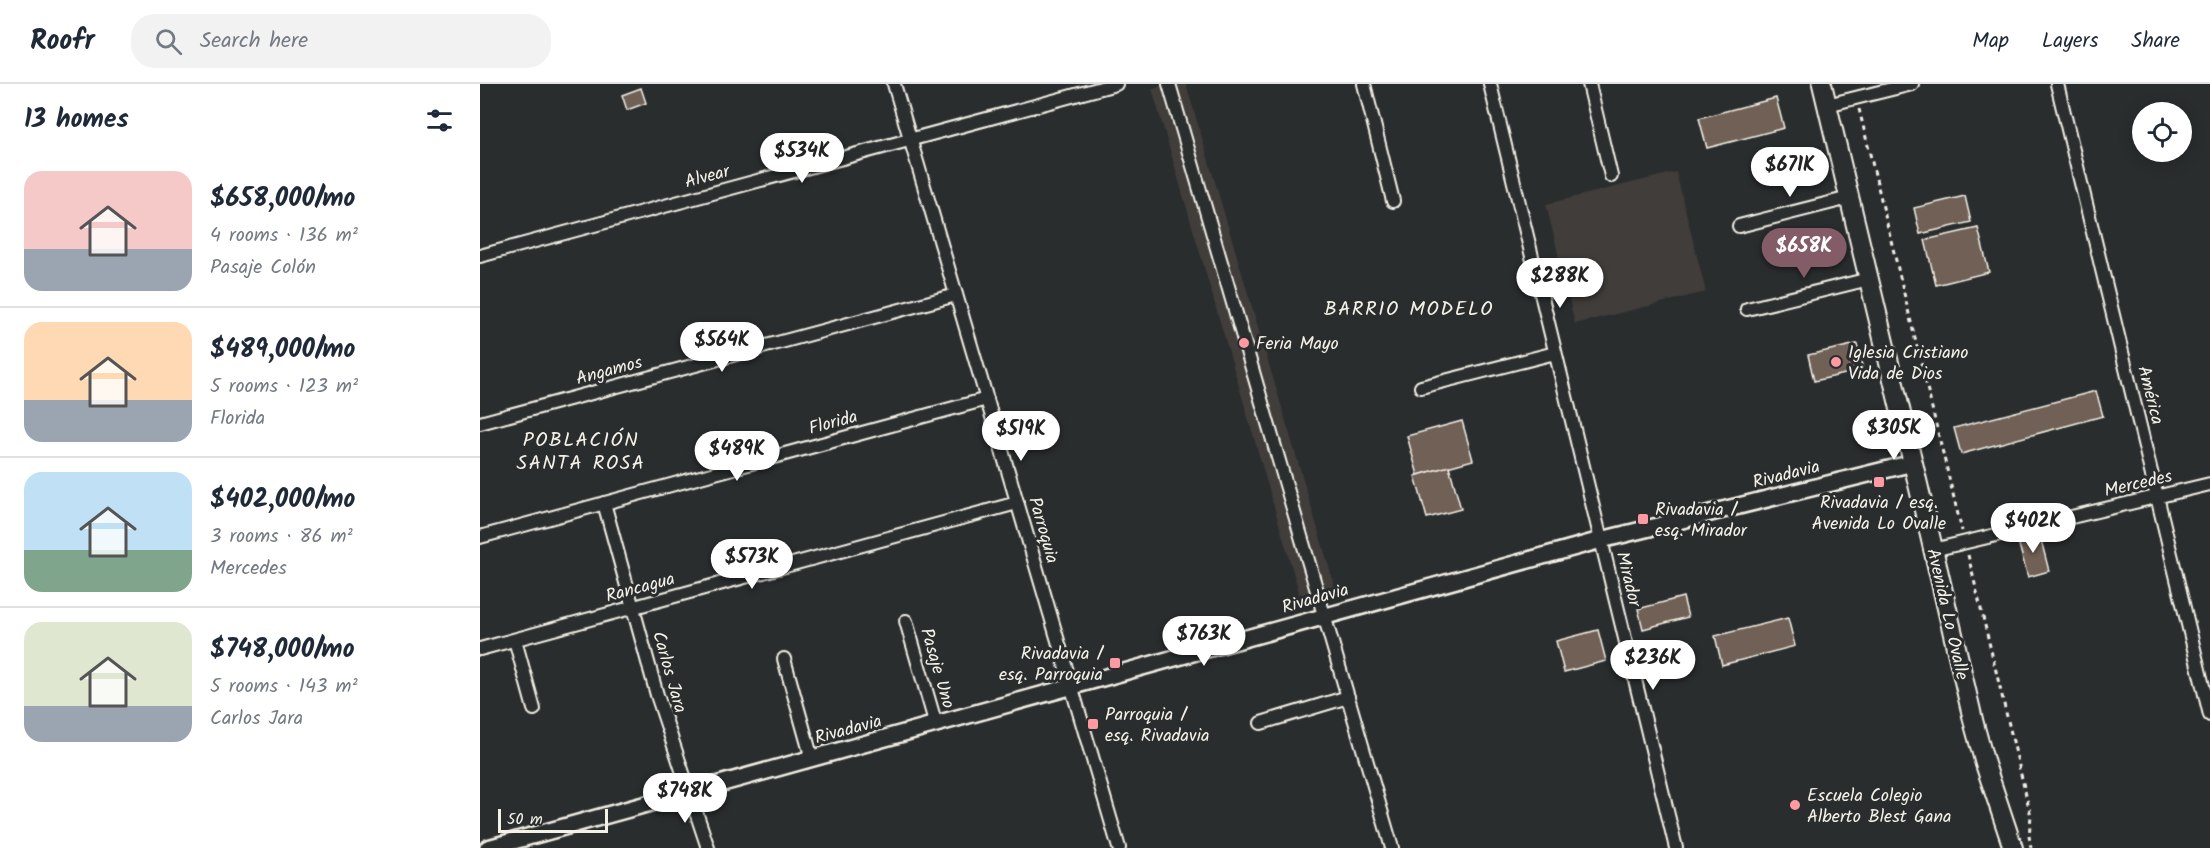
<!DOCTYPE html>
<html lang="en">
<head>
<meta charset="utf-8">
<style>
	body { margin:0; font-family:Kalam,sans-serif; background:#f2f2f3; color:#1f2937; height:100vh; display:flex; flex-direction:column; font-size:22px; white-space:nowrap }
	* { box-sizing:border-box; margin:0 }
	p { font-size:20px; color:#747a83 }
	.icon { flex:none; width:33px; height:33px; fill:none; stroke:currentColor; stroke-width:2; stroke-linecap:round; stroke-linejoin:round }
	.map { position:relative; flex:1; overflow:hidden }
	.panel { display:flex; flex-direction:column; background:#fff; width:480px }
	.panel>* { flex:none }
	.tools { position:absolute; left:1652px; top:18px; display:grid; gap:12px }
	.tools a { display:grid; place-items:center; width:60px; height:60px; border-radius:50%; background:#fff; box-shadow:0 3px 15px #0003; font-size:30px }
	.scale { position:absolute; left:18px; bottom:15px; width:110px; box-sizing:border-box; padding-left:6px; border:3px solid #f4f1e8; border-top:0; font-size:16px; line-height:21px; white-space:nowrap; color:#f4f1e8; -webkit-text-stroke:4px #2a2d2e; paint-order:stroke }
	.price { position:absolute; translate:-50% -51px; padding:0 14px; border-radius:21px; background:#fff; color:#222; font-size:20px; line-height:39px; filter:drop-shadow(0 2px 3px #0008) }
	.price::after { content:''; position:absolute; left:50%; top:36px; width:18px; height:14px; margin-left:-9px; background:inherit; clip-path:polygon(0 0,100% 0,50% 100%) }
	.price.on { background:#845c67; color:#fff }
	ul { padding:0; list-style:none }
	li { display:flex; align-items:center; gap:18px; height:150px; padding:0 24px }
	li+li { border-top:2px solid #e0e1e3 }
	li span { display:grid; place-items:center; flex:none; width:168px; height:120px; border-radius:18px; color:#555 }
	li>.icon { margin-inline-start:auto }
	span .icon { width:72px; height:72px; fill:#fffc; stroke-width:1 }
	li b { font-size:26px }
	h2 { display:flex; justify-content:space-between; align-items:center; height:72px; padding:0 24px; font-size:26px }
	header { display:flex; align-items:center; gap:36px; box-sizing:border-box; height:84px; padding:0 30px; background:#fff; border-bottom:2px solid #e0e1e3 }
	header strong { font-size:28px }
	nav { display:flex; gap:33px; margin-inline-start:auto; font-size:21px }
	.search { width:420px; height:54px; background:#f2f2f3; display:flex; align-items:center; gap:15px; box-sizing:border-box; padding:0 21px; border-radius:24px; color:#747a83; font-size:22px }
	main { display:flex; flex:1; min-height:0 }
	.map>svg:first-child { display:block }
</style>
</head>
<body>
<header>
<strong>Roofr</strong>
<div class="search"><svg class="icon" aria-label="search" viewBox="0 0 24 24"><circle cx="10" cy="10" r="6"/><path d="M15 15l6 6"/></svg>Search here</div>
<nav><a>Map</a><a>Layers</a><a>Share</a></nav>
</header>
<main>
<section class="panel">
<h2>13 homes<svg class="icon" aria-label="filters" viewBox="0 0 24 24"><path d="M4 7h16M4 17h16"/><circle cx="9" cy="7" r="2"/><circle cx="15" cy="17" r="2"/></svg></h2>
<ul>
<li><span style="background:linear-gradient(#f6c9c9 65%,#9aa5b1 0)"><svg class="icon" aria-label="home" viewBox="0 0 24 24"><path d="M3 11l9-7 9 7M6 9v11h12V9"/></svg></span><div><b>$658,000/mo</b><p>4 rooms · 136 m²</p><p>Pasaje Colón</p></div></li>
<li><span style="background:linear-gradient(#ffd9b3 65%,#9aa5b1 0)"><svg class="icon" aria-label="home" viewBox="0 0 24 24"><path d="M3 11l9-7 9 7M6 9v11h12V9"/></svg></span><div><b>$489,000/mo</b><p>5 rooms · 123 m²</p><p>Florida</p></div></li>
<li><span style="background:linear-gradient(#bfe0f5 65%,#7fa58c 0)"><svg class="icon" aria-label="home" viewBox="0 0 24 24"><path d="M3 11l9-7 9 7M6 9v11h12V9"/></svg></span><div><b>$402,000/mo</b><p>3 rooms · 86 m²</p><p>Mercedes</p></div></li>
<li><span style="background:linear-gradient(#dfe7d0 70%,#9aa5b1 0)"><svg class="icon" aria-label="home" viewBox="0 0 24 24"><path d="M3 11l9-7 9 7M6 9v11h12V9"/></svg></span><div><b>$748,000/mo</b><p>5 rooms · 143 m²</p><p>Carlos Jara</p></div></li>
</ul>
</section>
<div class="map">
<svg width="1730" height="764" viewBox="0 0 1730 764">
	<rect width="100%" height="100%" fill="#2a2d2e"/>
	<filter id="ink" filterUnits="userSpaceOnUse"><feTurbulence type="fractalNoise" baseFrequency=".0167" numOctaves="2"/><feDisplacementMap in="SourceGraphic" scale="12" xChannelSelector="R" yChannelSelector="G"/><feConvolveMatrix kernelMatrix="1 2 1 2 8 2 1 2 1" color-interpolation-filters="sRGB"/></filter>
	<g filter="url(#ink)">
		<g fill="#3f3d3a">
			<path d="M689,0h17l152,513 -35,9 -151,-517z"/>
			<path d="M1196,88l30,120 -131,32 -29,-120z"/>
		</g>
		<g fill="#6f6155" stroke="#f4f1e8" stroke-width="1.5">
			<path d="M161,4l5,15 -19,7 -5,-15z"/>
			<path d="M1296,14l8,30 -77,20 -8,-30z"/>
			<path d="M1485,112l6,26 -51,12 -6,-26z"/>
			<path d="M1498,144l11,44 -53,13 -11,-45z"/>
			<path d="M1377,260l6,26 -49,11 -6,-26z"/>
			<path d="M1616,307l7,25 -142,38 -7,-26z"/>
			<path d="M982,337l11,39 -55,15 -11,-39z"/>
			<path d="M969,382l12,43 -34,9 -12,-42z"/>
			<path d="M1559,448l10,39 -21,6 -11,-39z"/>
			<path d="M1203,513l5,20 -45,12 -5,-20z"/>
			<path d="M1308,534l7,28 -73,19 -7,-29z"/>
			<path d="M1118,546l8,31 -42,11 -8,-31z"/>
		</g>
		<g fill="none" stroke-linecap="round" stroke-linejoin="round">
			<defs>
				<g id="minor">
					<path d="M414,0l225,764"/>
					<path d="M689,0l223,764"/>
					<path d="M884,0l29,117"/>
					<path d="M1010,0l186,764"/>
					<path d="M1109,0l22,92"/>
					<path d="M1577,0l153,631"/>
					<path d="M1347,21l85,-21"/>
					<path d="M1259,142l110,-28"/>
					<path d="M0,172l636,-172"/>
					<path d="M1267,225l122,-30"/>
					<path d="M941,303l134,-34"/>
					<path d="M0,339l476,-128"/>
					<path d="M124,419l53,192 51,153"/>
					<path d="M0,453l507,-138"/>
					<path d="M1453,466l277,-66"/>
					<path d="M426,537l30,104"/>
					<path d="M35,556l19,69"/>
					<path d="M0,565l537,-146"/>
					<path d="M304,575l28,100"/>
					<path d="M781,639l87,-26"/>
				</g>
				<path id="tertiary" d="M8,764l1113,-308 312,-77"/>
				<path id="secondary" d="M1342,0l91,379 61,261 11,40 28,84"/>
			</defs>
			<use href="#minor" stroke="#f4f1e8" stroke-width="16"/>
			<use href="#tertiary" stroke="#f4f1e8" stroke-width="20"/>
			<use href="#secondary" stroke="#f4f1e8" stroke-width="22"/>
			<g stroke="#f4f1e8" stroke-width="3" stroke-dasharray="4.5 4.5" stroke-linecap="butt">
				<path d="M1379,25l103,422"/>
				<path d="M1488,471l63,261 -2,20 2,12"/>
			</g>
			<use href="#minor" stroke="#2a2d2e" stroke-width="12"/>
			<use href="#tertiary" stroke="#2a2d2e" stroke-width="15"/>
			<use href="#secondary" stroke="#2a2d2e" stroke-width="18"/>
		</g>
	</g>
	<g fill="#ff9aa2" stroke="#2a2d2e" stroke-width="2">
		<circle cx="764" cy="259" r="6"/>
		<circle cx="1356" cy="278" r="6"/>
		<rect x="1393" y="392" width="12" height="12" rx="3"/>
		<rect x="1157" y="429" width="12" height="12" rx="3"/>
		<rect x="629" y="573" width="12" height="12" rx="3"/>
		<rect x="607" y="634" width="12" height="12" rx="3"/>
		<circle cx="1315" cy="721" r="6"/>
	</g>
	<g text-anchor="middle" stroke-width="6" stroke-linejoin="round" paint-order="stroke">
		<g font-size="18" fill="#f4f1e8" stroke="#2a2d2e">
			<text transform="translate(227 92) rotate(-15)" y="6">Alvear</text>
			<text transform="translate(129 286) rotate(-15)" y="6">Angamos</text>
			<text transform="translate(1671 311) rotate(76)" y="6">América</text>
			<text transform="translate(353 338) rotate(-15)" y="6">Florida</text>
			<text transform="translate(1306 390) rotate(-14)" y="6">Rivadavia</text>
			<text transform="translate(1658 399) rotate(-13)" y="6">Mercedes</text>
			<text transform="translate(564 446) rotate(74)" y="6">Parroquia</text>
			<text transform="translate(1149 495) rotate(76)" y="6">Mirador</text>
			<text transform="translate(160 503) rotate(-15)" y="6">Rancagua</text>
			<text transform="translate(835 514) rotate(-16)" y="6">Rivadavia</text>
			<text transform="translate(1468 530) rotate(77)" y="6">Avenida Lo Ovalle</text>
			<text transform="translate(458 584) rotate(74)" y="6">Pasaje Uno</text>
			<text transform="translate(190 588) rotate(74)" y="6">Carlos Jara</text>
			<text transform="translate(368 645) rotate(-15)" y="6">Rivadavia</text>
		</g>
		<g font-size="18" fill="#f4f1e8" stroke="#2a2d2e" text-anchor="start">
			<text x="776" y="265">Feria Mayo</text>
			<text x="1368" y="274">Iglesia Cristiano<tspan x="1368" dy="21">Vida de Dios</tspan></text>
			<text x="1399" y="424" text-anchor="middle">Rivadavia / esq.<tspan x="1399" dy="21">Avenida Lo Ovalle</tspan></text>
			<text x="1175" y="431">Rivadavia /<tspan x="1175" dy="21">esq. Mirador</tspan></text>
			<text x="623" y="575" text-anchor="end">Rivadavia /<tspan x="623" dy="21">esq. Parroquia</tspan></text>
			<text x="625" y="636">Parroquia /<tspan x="625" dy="21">esq. Rivadavia</tspan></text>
			<text x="1327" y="717">Escuela Colegio<tspan x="1327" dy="21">Alberto Blest Gana</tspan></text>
		</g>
		<g font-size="20" letter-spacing="1.5" fill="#f4f1e8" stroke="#2a2d2e">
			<text x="929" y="231">BARRIO MODELO</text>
			<text x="101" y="362">POBLACIÓN<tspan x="101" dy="23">SANTA ROSA</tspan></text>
		</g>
	</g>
</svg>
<div class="tools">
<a><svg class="icon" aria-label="locate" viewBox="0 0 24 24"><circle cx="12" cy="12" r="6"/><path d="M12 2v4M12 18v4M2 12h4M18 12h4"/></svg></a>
</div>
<div class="scale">50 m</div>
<b class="price" style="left:322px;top:100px">$534K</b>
<b class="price" style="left:1310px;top:114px">$671K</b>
<b class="price on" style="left:1324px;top:195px">$658K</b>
<b class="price" style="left:1080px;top:225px">$288K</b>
<b class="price" style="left:242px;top:289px">$564K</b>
<b class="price" style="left:1414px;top:377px">$305K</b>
<b class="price" style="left:541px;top:378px">$519K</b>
<b class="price" style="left:257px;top:398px">$489K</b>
<b class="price" style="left:1553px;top:470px">$402K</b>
<b class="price" style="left:272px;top:506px">$573K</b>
<b class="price" style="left:724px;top:583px">$763K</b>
<b class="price" style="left:1173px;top:607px">$236K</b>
<b class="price" style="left:205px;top:740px">$748K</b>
</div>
</main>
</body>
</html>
